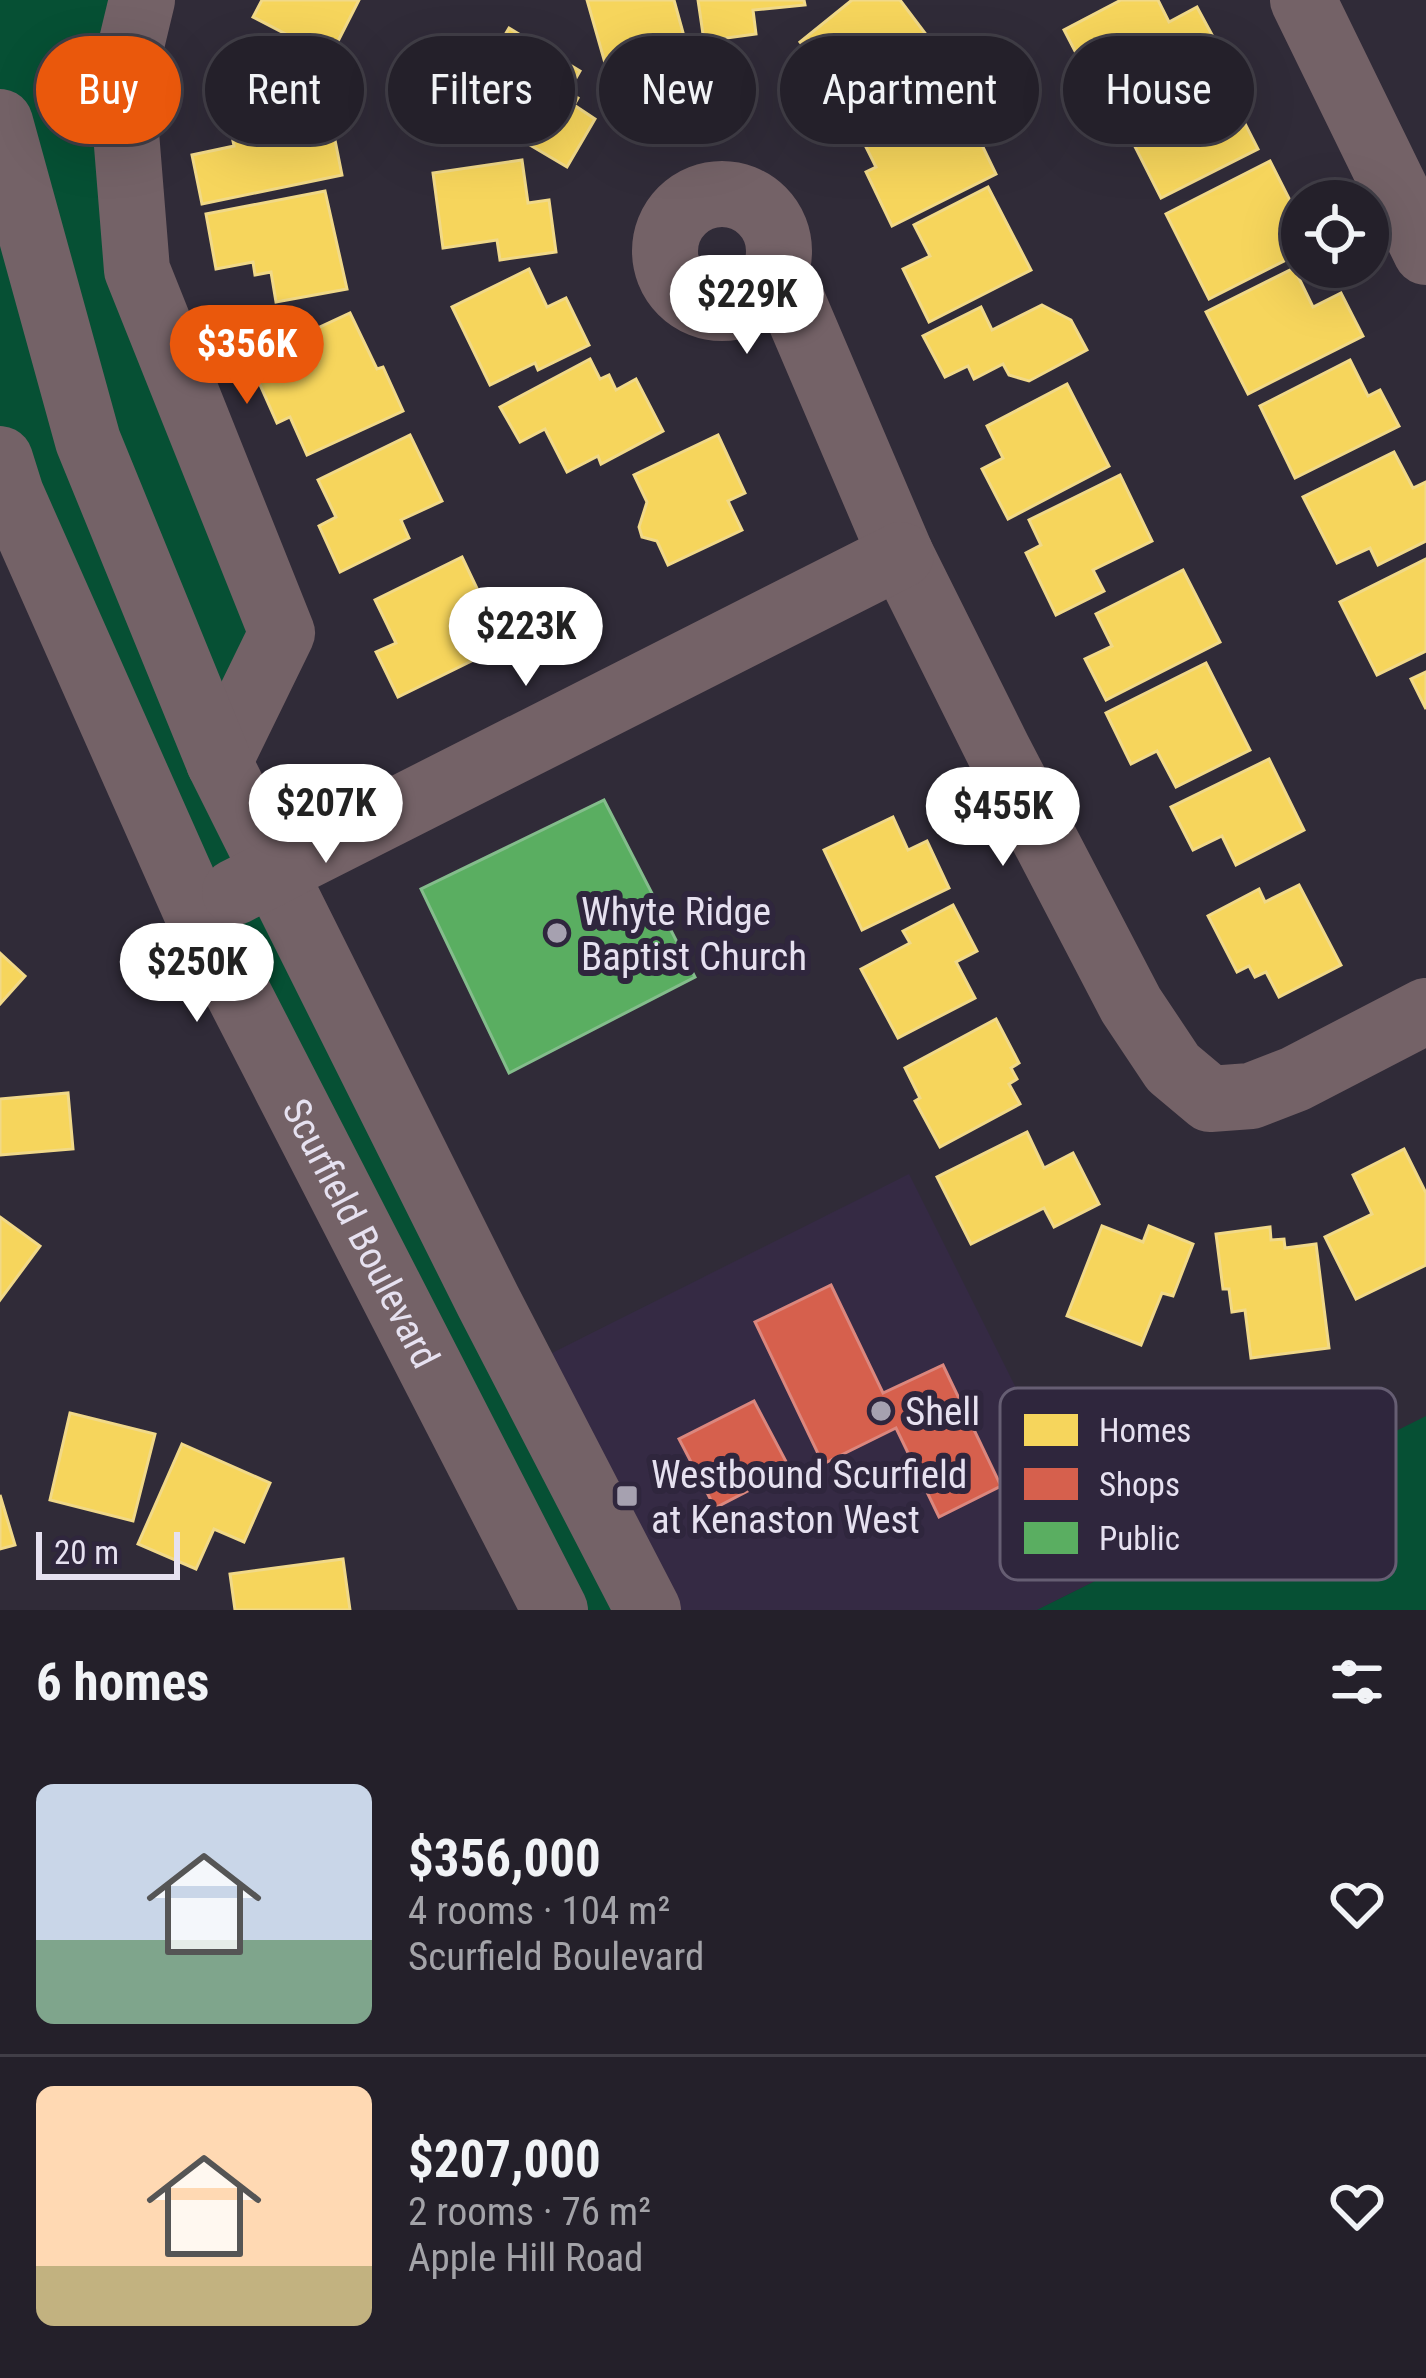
<!DOCTYPE html>
<html lang="en">
<head>
<meta charset="utf-8">
<style>
	body { margin:0; font-family:"Roboto Condensed",sans-serif; background:#302d36; color:#f1f3f6; height:100vh; display:flex; flex-direction:column; font-size:45px; white-space:nowrap }
	* { box-sizing:border-box; margin:0 }
	p { font-size:39px; color:#a3a3a8 }
	.icon { flex:none; width:66px; height:66px; fill:none; stroke:currentColor; stroke-width:2; stroke-linecap:round; stroke-linejoin:round }
	.map { position:relative; height:1610px; overflow:hidden }
	.side { display:flex; flex-direction:column; background:#24202a; flex:1 }
	.side>* { flex:none }
	.guide { position:absolute; left:36px; top:36px; width:1356px; height:108px; display:flex; gap:24px }
	.controls { position:absolute; left:1281px; top:180px; display:grid; gap:24px }
	.controls a { display:grid; place-items:center; width:108px; height:108px; border-radius:50%; background:#24202a; box-shadow:0 12px 48px #0002,0 0 0 3px #413e47; font-size:60px }
	.scale { position:absolute; left:36px; bottom:30px; width:144px; box-sizing:border-box; padding-left:12px; border:6px solid #e6e1f0; border-top:0; font-size:33px; line-height:42px; white-space:nowrap; color:#e6e1f0; -webkit-text-stroke:9px #2f263d; paint-order:stroke }
	.price { position:absolute; translate:-50% -102px; padding:0 27px; border-radius:42px; background:#fff; color:#222; font-size:39px; line-height:78px; filter:drop-shadow(0 3px 6px #0008) }
	.price::after { content:''; position:absolute; left:50%; top:72px; width:36px; height:27px; margin-left:-18px; background:inherit; clip-path:polygon(0 0,100% 0,50% 100%) }
	.price.selected { background:#ea580c; color:#fff }
	ul { padding:0; list-style:none }
	li { display:flex; align-items:center; gap:36px; height:300px; padding:0 36px }
	li+li { border-top:3px solid #413e47 }
	li span { display:grid; place-items:center; flex:none; width:336px; height:240px; border-radius:18px; color:#555 }
	li>.icon { margin-inline-start:auto }
	span .icon { width:144px; height:144px; fill:#fffc; stroke-width:1 }
	li b { font-size:51px }
	h2 { display:flex; justify-content:space-between; align-items:center; height:144px; padding:0 36px; font-size:51px }
	.tag { padding:0 42px; border-radius:54px; background:#24202a; box-shadow:0 12px 48px #0002,0 0 0 3px #413e47; font-size:42px; line-height:108px }
	.tag.selected { background:#ea580c; color:#fff }
	.map>svg:first-child { display:block }
</style>
</head>
<body>
<div class="map">
<svg width="1426" height="1610" viewBox="0 0 1426 1610">
	<rect width="100%" height="100%" fill="#302b38"/>
	<path fill="#352a44" d="M909,1174l200,400 -72,36h-389l-124,-243z"/>
	<g fill="#065034">
		<path d="M0,0h142l-5,270 145,363 -63,130 429,847h-94l-554,-1151z"/>
		<path d="M1426,1416v194h-389z"/>
	</g>
	<g fill="#f6d55c" stroke="#f1d988" stroke-width="3">
		<path d="M262,0h97l-29,57 -77,-40z"/>
		<path d="M587,0h87l16,58 -47,13 -3,-11 -6,3 -4,8 -14,5 -9,-6z"/>
		<path d="M698,0h106l1,5 -52,5 3,24 -52,7z"/>
		<path d="M852,0h48l40,53 -94,75 -39,-51 13,-10 -20,-25z"/>
		<path d="M1121,0h37l11,22 28,-15 21,39 -114,61 -40,-77z"/>
		<path d="M509,28l71,43 -12,21 10,6 -4,7 21,14 -28,48 -126,-75 22,-36 22,13z"/>
		<path d="M1209,79l12,1 6,13 -6,11 4,8 11,-6 22,43 -97,49 -38,-75z"/>
		<path d="M323,80l19,95 -140,29 -10,-49 42,-9 -9,-45z"/>
		<path d="M952,83l44,91 -104,52 -26,-54 10,-5 -19,-38z"/>
		<path d="M522,160l6,43 21,-3 7,52 -56,8 -3,-20 -54,8 -10,-75z"/>
		<path d="M1270,161l32,63v28l-93,47 -43,-85z"/>
		<path d="M988,187l43,83 -102,52 -26,-53 27,-13 -16,-31z"/>
		<path d="M325,191l22,98 -71,13 -5,-30 -16,3 -2,-13 -37,7 -10,-55z"/>
		<path d="M1294,268l19,39 28,-14 22,43 -115,58 -42,-82z"/>
		<path d="M529,269l18,38 19,-9 23,47 -51,25 -3,-7 -45,22 -38,-78z"/>
		<path d="M1042,305l29,15 16,30 -58,31 -20,-6 -6,-11 -29,15 -6,-13 -23,11 -22,-41 58,-29 11,23z"/>
		<path d="M350,313l27,56 6,-2 20,44 -96,44 -17,-38 -13,6 -28,-63z"/>
		<path d="M590,359l10,20 9,-4 7,15 20,-11 27,52 -62,33 -3,-8 -31,16 -22,-43 -25,13 -20,-35z"/>
		<path d="M1350,360l18,36 12,-6 19,36 -104,52 -35,-72z"/>
		<path d="M1067,384l42,82 -101,53 -26,-50 21,-11 -16,-32z"/>
		<path d="M410,435l32,66 -41,19 8,18 -69,34 -21,-46 17,-9 -18,-37z"/>
		<path d="M718,435l27,58 -17,8 14,29 -74,35 -11,-24 -15,-4 -3,-10 8,-25 -13,-27z"/>
		<path d="M1394,452l19,36 13,-6v59l-48,24 -8,-17 -33,15 -34,-66z"/>
		<path d="M1120,475l32,66 -59,29 11,21 -48,24 -30,-62 15,-8 -12,-25z"/>
		<path d="M462,557l42,88 -106,52 -22,-45 20,-9 -21,-43z"/>
		<path d="M1426,559v92l-49,24 -37,-73z"/>
		<path d="M1183,570l37,72 -114,58 -21,-41 27,-13 -16,-32z"/>
		<path d="M1206,663l44,87 -74,37 -19,-36 -26,13 -25,-51z"/>
		<path d="M1426,672v37l-15,-30z"/>
		<path d="M1269,759l35,71 -68,35 -14,-29 -29,14 -22,-43z"/>
		<path d="M893,817l15,33 19,-9 22,47 -87,42 -38,-80z"/>
		<path d="M1299,885l42,80 -62,32 -13,-25 -11,5 -6,-11 -12,6 -29,-56 51,-27 6,13z"/>
		<path d="M953,905l24,46 -21,11 19,36 -77,40 -37,-69 49,-26 -7,-12z"/>
		<path d="M0,953l25,23 -25,28z"/>
		<path d="M996,1019l23,44 -8,5 6,11 -8,5 11,20 -80,43 -25,-46 5,-3 -15,-30z"/>
		<path d="M68,1093l5,56 -73,6v-56z"/>
		<path d="M1027,1132l17,36 29,-15 26,51 -45,23 -10,-19 -73,36 -34,-67z"/>
		<path d="M1404,1149l22,44v72l-70,34 -31,-62 47,-23 -19,-39z"/>
		<path d="M0,1217l40,29 -40,54z"/>
		<path d="M1102,1226l41,16 6,-16 44,18 -20,52 -11,-3 -21,52 -74,-29z"/>
		<path d="M1270,1227l1,13 13,-1 1,9 31,-4 13,104 -78,10 -6,-48 -13,2 -3,-23h-6l-7,-55z"/>
		<path d="M70,1413l85,21 -22,87 -83,-21z"/>
		<path d="M182,1444l88,39 -26,59 -30,-13 -18,40 -58,-25z"/>
		<path d="M0,1495l15,50 -15,4z"/>
		<path d="M343,1559l7,51h-115l-5,-36z"/>
	</g>
	<g fill="#d6604d" stroke="#db877e" stroke-width="3">
		<path d="M831,1285l52,108 60,-28 58,121 -62,31 -43,-89 -73,36 -68,-142z"/>
		<path d="M754,1401l36,68 -75,39 -36,-69z"/>
	</g>
	<path fill="#5aae61" stroke="#84bd8c" stroke-width="3" d="M604,800l91,177 -186,96 -88,-184z"/>
	<g fill="none" stroke-linecap="round" stroke-linejoin="round">
		<g stroke="#746267" stroke-width="66">
			<path d="M142,0l-20,83 15,187 145,363 -63,129"/>
			<path d="M1303,0l123,252"/>
			<path d="M0,122l88,319 131,321 269,539 160,309"/>
			<circle cx="722" cy="251" r="57"/>
			<path d="M773,278l20,24 108,253 97,195 133,255 42,63 37,31 41,-3 44,-17 131,-68"/>
			<path id="s1" d="M0,459l11,35 185,417 359,699"/>
			<path d="M235,892l666,-337"/>
		</g>
	</g>
	<g fill="#a6a1b0" stroke="#2f263d" stroke-width="4.5">
		<circle cx="557" cy="933" r="12"/>
		<circle cx="881" cy="1411" r="12"/>
		<rect x="615" y="1484" width="24" height="24" rx="6"/>
	</g>
	<g text-anchor="middle" stroke-width="12" stroke-linejoin="round" paint-order="stroke">
		<g font-size="39" fill="#e6e1f0" stroke="#2f263d" text-anchor="start">
			<text x="581" y="925">Whyte Ridge<tspan x="581" dy="45">Baptist Church</tspan></text>
			<text x="905" y="1425">Shell</text>
			<text x="651" y="1488">Westbound Scurfield<tspan x="651" dy="45">at Kenaston West</tspan></text>
		</g>
		<g font-size="39" fill="#e6e1f0" stroke="#2f263d">
			<text dy="14" stroke="none"><textPath href="#s1" startOffset="855">Scurfield Boulevard</textPath></text>
		</g>
	</g>
	<rect x="1000" y="1388" width="396" height="192" rx="18" fill="#2f263d" stroke="#665e73" stroke-width="3"/>
	<rect x="1024" y="1414" width="54" height="32" fill="#f6d55c"/>
	<rect x="1024" y="1468" width="54" height="32" fill="#d6604d"/>
	<rect x="1024" y="1522" width="54" height="32" fill="#5aae61"/>
	<g font-size="33" fill="#e6e1f0">
		<text x="1099" y="1442">Homes</text>
		<text x="1099" y="1496">Shops</text>
		<text x="1099" y="1550">Public</text>
	</g>
</svg>
<div class="controls">
<a><svg class="icon" aria-label="locate" viewBox="0 0 24 24"><circle cx="12" cy="12" r="6"/><path d="M12 2v4M12 18v4M2 12h4M18 12h4"/></svg></a>
</div>
<div class="scale">20 m</div>
<b class="price" style="left:747px;top:357px">$229K</b>
<b class="price selected" style="left:247px;top:407px">$356K</b>
<b class="price" style="left:526px;top:689px">$223K</b>
<b class="price" style="left:326px;top:866px">$207K</b>
<b class="price" style="left:1003px;top:869px">$455K</b>
<b class="price" style="left:197px;top:1025px">$250K</b>
<div class="guide">
<a class="tag selected">Buy</a>
<a class="tag">Rent</a>
<a class="tag">Filters</a>
<a class="tag">New</a>
<a class="tag">Apartment</a>
<a class="tag">House</a>
</div>
</div>
<section class="side">
<h2>6 homes<svg class="icon" aria-label="filters" viewBox="0 0 24 24"><path d="M4 7h16M4 17h16"/><circle cx="9" cy="7" r="2"/><circle cx="15" cy="17" r="2"/></svg></h2>
<ul>
<li><span style="background:linear-gradient(#c9d6e8 65%,#7fa58c 0)"><svg class="icon" aria-label="home" viewBox="0 0 24 24"><path d="M3 11l9-7 9 7M6 9v11h12V9"/></svg></span><div><b>$356,000</b><p>4 rooms · 104 m²</p><p>Scurfield Boulevard</p></div><svg class="icon" aria-label="heart" viewBox="0 0 24 24"><path d="M12 20l-8-8c-3-5 5-10 8-4 3-6 11-1 8 4z"/></svg></li>
<li><span style="background:linear-gradient(#ffd9b3 75%,#c2b280 0)"><svg class="icon" aria-label="home" viewBox="0 0 24 24"><path d="M3 11l9-7 9 7M6 9v11h12V9"/></svg></span><div><b>$207,000</b><p>2 rooms · 76 m²</p><p>Apple Hill Road</p></div><svg class="icon" aria-label="heart" viewBox="0 0 24 24"><path d="M12 20l-8-8c-3-5 5-10 8-4 3-6 11-1 8 4z"/></svg></li>
</ul>
</section>
</body>
</html>
